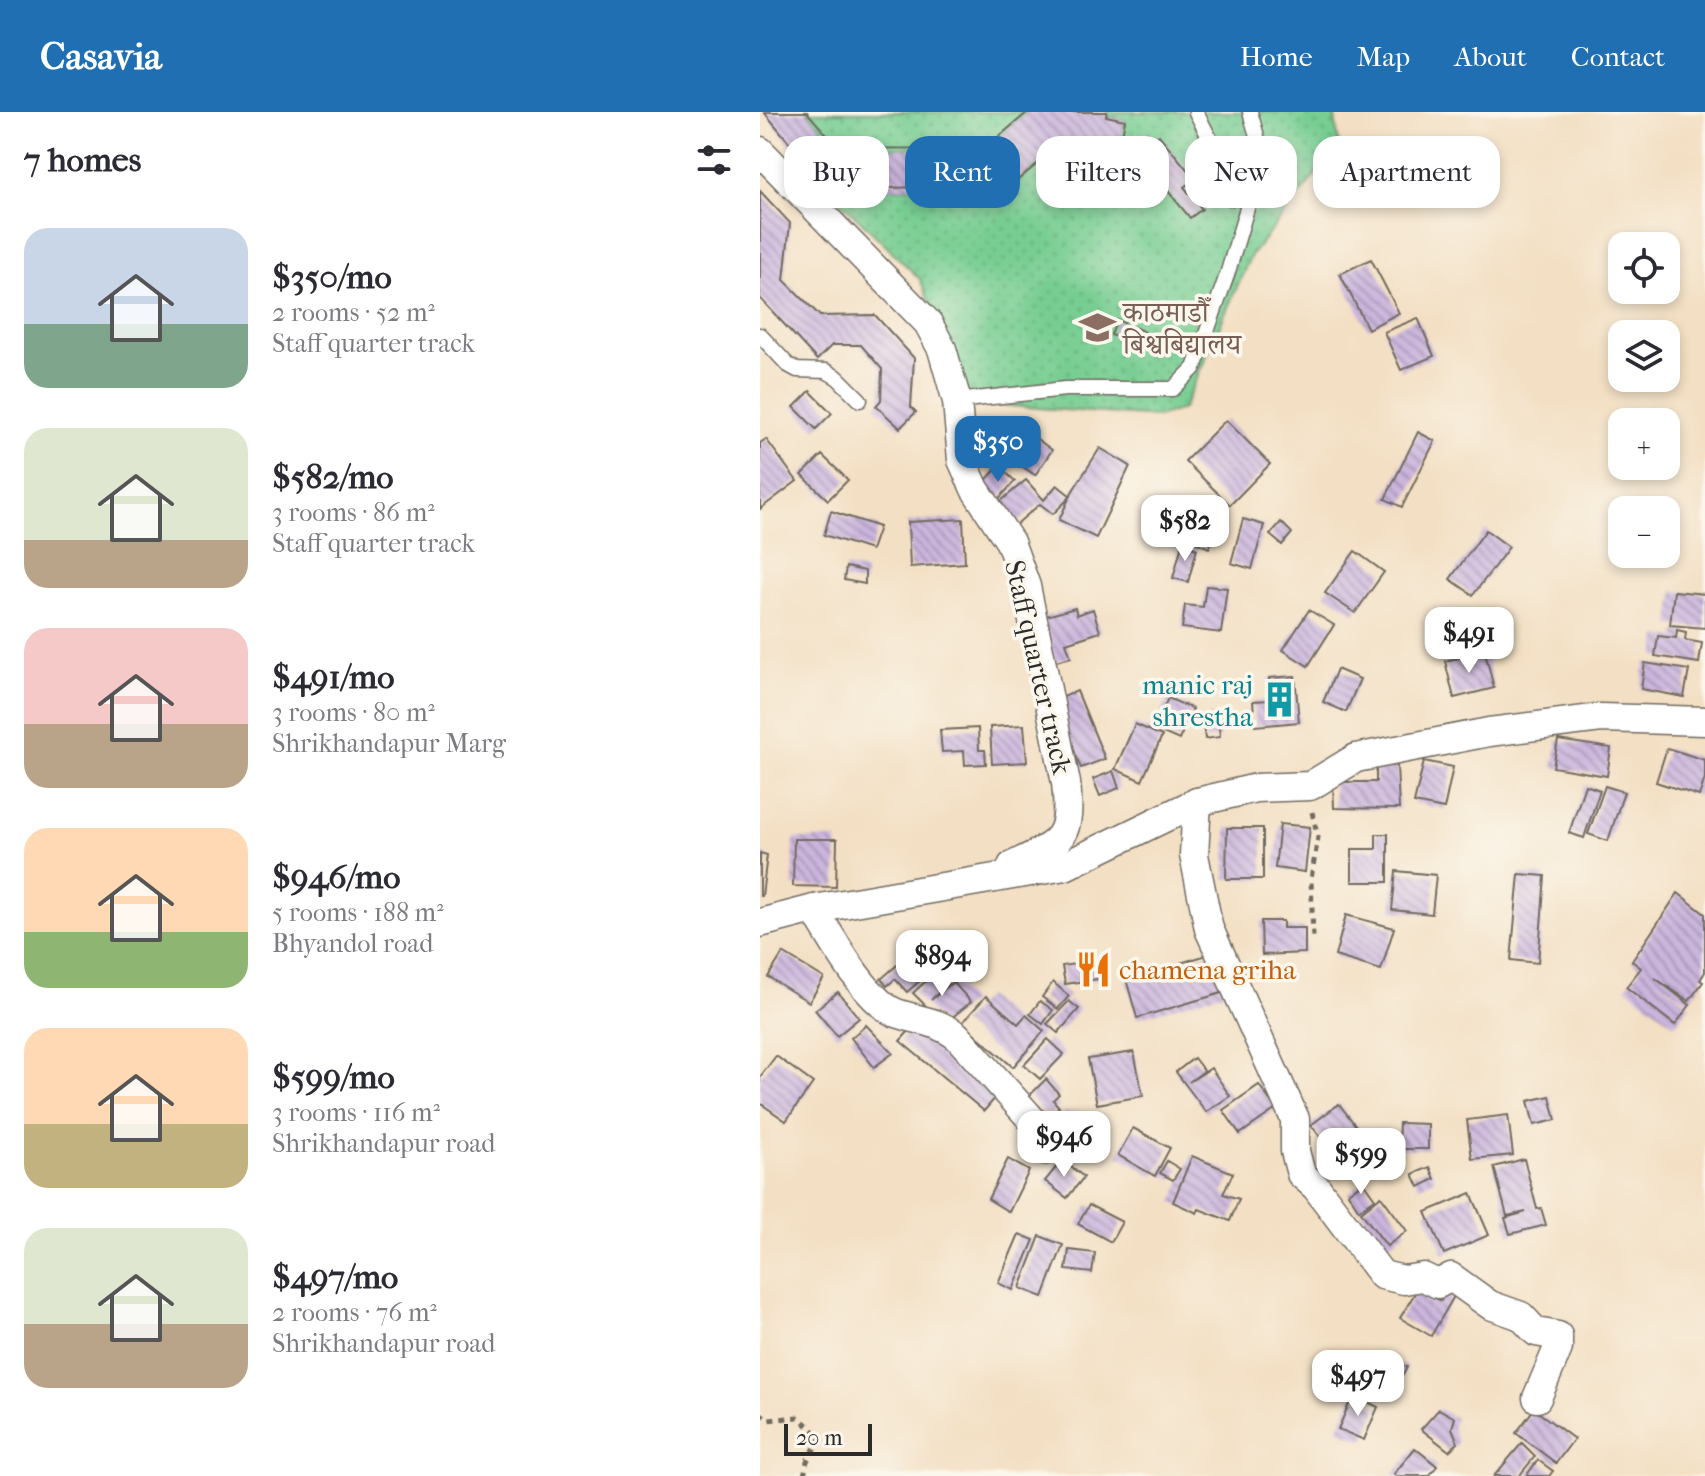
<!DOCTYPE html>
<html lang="en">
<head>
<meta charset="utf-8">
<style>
	body { margin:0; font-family:"IM FELL French Canon","Noto Serif Devanagari",serif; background:#f2f2f3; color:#2b2b33; height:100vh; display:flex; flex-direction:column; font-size:30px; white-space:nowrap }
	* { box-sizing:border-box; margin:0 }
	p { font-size:26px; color:#7c7c81 }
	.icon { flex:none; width:44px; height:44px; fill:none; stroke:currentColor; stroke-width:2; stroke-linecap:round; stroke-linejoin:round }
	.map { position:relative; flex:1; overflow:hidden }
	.drawer { display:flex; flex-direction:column; background:#fff; width:760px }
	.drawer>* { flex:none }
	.guide { position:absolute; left:24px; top:24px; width:760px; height:72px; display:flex; gap:16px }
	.tools { position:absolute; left:848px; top:120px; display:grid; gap:16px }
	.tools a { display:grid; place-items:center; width:72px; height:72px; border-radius:16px; background:#fff; box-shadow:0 4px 12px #0003; font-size:40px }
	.scale { position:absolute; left:24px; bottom:20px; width:88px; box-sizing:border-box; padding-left:8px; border:4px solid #2b2b2b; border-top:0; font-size:22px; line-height:28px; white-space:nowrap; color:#2b2b2b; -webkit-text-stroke:6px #fbf7ec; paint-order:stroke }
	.price { position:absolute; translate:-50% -68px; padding:0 18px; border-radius:16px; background:#fff; color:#222; font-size:26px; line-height:52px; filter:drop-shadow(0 2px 4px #0008) }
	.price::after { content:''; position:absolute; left:50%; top:48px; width:24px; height:18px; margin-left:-12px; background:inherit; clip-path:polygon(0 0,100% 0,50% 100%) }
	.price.selected { background:#1f6fb2; color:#fff }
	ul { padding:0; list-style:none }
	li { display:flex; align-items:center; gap:24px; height:200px; padding:0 24px }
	li span { display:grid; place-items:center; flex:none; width:224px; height:160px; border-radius:24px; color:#555 }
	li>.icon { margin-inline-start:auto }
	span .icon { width:96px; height:96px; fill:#fffc; stroke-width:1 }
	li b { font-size:34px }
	h2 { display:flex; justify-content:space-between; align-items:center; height:96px; padding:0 24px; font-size:34px }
	.chip { padding:0 28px; border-radius:24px; background:#fff; box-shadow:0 4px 12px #0003; font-size:28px; line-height:72px }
	.chip.selected { background:#1f6fb2; color:#fff }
	header { display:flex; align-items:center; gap:48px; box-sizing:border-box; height:112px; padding:0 40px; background:#1f6fb2; color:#fff }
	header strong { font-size:38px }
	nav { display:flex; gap:44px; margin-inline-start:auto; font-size:28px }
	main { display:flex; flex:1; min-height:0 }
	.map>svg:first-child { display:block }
</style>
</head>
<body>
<header>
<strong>Casavia</strong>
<nav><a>Home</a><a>Map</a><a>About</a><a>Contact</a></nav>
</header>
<main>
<section class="drawer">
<h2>7 homes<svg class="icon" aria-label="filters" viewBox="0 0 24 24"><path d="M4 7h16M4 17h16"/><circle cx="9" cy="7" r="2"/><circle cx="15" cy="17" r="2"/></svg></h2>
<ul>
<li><span style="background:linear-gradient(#c9d6e8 60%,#7fa58c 0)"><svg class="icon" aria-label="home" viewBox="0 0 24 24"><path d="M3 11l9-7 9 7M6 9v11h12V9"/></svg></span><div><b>$350/mo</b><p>2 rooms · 52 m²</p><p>Staff quarter track</p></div></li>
<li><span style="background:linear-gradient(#dfe7d0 70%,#b9a48a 0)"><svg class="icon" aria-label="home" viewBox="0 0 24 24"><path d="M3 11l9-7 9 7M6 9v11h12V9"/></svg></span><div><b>$582/mo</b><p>3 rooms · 86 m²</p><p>Staff quarter track</p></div></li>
<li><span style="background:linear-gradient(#f6c9c9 60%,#b9a48a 0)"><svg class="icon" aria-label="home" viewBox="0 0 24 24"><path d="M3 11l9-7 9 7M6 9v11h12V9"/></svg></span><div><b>$491/mo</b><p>3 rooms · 80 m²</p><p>Shrikhandapur Marg</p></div></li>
<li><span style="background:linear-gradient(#ffd9b3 65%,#8fb573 0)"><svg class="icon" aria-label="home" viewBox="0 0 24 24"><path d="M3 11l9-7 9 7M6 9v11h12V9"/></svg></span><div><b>$946/mo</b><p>5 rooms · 188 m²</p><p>Bhyandol road</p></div></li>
<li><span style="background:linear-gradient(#ffd9b3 60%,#c2b280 0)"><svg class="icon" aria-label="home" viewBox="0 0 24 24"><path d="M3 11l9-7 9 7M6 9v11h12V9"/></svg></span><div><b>$599/mo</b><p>3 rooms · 116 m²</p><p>Shrikhandapur road</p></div></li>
<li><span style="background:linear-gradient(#dfe7d0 60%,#b9a48a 0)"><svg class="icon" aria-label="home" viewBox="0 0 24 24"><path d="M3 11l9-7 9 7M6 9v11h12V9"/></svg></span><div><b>$497/mo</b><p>2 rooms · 76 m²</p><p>Shrikhandapur road</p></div></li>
</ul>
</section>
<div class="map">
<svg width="945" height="1364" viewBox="0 0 945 1364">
	<defs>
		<pattern id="grass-dots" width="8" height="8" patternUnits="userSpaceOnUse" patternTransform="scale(2)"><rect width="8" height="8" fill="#77cd92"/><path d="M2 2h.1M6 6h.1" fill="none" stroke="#67b07e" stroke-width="1.8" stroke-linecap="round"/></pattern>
		<pattern id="building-back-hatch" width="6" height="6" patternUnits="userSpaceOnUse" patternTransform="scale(2)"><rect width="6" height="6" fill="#cbb5dd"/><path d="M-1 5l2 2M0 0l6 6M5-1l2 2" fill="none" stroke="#a593b3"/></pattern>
	</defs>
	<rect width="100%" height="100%" fill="#fbf7ec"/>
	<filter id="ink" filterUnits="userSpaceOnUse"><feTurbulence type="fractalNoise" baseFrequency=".0125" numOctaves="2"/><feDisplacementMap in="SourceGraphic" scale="16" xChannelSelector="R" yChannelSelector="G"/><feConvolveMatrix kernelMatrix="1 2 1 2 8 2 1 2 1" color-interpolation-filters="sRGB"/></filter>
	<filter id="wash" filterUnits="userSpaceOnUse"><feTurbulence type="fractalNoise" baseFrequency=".006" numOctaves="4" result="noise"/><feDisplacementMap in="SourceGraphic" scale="32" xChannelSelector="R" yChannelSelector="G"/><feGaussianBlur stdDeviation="1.8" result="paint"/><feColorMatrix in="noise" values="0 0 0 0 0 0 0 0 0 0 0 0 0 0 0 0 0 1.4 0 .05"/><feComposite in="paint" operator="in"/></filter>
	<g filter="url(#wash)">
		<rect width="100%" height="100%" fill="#f3dfc3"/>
		<g fill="url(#grass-dots)" stroke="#517c5e" stroke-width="2">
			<path d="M47,0h221l-44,37 -146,-1z"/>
			<path d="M347,0h227l5,33 -89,112 -67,152 -26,8 -186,-14 -51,-124 -91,-89 184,-6 47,-39 38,7 4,-15 19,3 4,-20 -19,-4z"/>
		</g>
		<g id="blocks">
			<g fill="url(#building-back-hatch)">
				<path d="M4,0h43l31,36 146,1 44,-37h79l-1,4 19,4 -4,21 -19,-4 -3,15 -39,-7 -47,39 -184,6z"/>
				<path d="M387,20l6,7 6,-4 36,44 -11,8 18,22 -12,9 -59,-72z"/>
				<path d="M0,79l30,32 -6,57 36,36 55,-1 39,43 -3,49 5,5 -16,16 -24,-22 5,-6 1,-31 -21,-24h-29l-15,15 -57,-62z"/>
				<path d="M611,147l28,54 -31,16 -28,-55z"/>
				<path d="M658,206l16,38 -33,14 -17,-38z"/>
				<path d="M357,208l47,20 -6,14 -47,-19z"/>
				<path d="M50,279l22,22 -16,16 -22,-22z"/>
				<path d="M466,308l44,44 -40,41 -45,-44z"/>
				<path d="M262,316l30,22 -17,25 -31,-21z"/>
				<path d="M658,320l17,9 -33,66 -17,-8z"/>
				<path d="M6,327l31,42 -37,28v-66z"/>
				<path d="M340,336l30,18 -34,72 -37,-18 13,-28z"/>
				<path d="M62,343l26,25 -20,20 -26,-25z"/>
				<path d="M239,354l16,15 -19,21 -16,-15z"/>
				<path d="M266,368l18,20 13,-15 14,11 -18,18 -13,-10 -33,28 -18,-21z"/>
				<path d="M71,399l48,16 -8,23 -47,-15z"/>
				<path d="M203,407l2,44 -55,4 -2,-45z"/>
				<path d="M483,407l21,6 -12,44 -21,-6z"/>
				<path d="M521,410l11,11 -10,12 -12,-10z"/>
				<path d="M726,418l23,17 -36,48 -23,-16z"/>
				<path d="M439,420l14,6 -4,10 -14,-6z"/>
				<path d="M422,432l15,5 -9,33 -15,-4z"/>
				<path d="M595,439l29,21 -29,41 -30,-20z"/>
				<path d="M86,455l19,4v13l-21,-4z"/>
				<path d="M446,474l21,2 -6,45 -39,-5 3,-23 18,2z"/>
				<path d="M914,479l31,3v34l-35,-3z"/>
				<path d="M315,496l2,7 16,-6 7,23 -34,11 5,14 -15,4 -20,-42z"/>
				<path d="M549,498l25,15 -26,41 -25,-16z"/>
				<path d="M917,518l9,2 -1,8 17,3 -3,20 -44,-7 3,-20 18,2z"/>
				<path d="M725,540l9,36 -40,10 -9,-37z"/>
				<path d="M885,551l44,7 -5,27 -43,-8z"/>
				<path d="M577,557l23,10 -14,33 -23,-10z"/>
				<path d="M535,564l4,46 -44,4 -2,-25 17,-1 -1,-22z"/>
				<path d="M317,579l28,68 -24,9 -27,-67z"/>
				<path d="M408,586l25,11 -14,31 -25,-11z"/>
				<path d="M458,604l2,21 -15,2 -3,-21z"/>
				<path d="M375,612l27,12 -20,45 -27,-12z"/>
				<path d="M264,613l3,37 -35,2 -2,-37z"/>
				<path d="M218,616l1,22h6l1,14 -21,1 -1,-14 -22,1 -2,-22z"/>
				<path d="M798,628l53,8 -4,28 -54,-9z"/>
				<path d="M907,636l38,12v18l-6,18 -43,-14z"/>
				<path d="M664,649l29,6 -9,42 -30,-6z"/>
				<path d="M637,653l2,44 -65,-1 -1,-26h43v-16z"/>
				<path d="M353,659l6,17 -19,8 -7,-17z"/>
				<path d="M825,673l15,5 -16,48 -15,-5z"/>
				<path d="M845,674l19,6 -16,49 -20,-7z"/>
				<path d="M520,712l30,3 -5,45 -30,-4z"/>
				<path d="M467,716h36v51h-37z"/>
				<path d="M616,722h12v48h-36v-33h24z"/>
				<path d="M34,727h43l-1,48 -43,-1z"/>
				<path d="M0,741l7,2 -5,41h-2z"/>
				<path d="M636,759l40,4 -4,39 -40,-4z"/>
				<path d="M759,762l26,2 -7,87 -27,-3z"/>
				<path d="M918,781l27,21v58l-5,8 3,2 -14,19 -34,-23 35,27 -15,20 -49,-38 15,-19 -9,-7z"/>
				<path d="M586,803l48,13 -13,42 -46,-14z"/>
				<path d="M501,809h22v7h22v25l-43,2z"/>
				<path d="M23,841l41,25 -15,24 -41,-25z"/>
				<path d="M454,841l11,39 -88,26 -11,-39z"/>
				<path d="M144,847l18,20 -15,13 -12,-13 -8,7 -6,-7z"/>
				<path d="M342,848l3,18 -40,6 -3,-18z"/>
				<path d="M177,859l11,12 -17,17 22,-18 18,20 -27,22 -31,-31z"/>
				<path d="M293,870l16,14 -11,13 -16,-12z"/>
				<path d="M78,880l21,26 -22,18 -22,-26z"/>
				<path d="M226,884l32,28 8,-9 18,16 -31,36 -51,-44z"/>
				<path d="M280,889l13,9 -10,14 -13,-10z"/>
				<path d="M309,889l10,8 -21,24 -11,-9z"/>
				<path d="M158,909l84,69 -18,21 -84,-70z"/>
				<path d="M106,913l27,28 -19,14 -23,-29z"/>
				<path d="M288,927l16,15 -24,25 -16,-14z"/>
				<path d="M374,940l9,44 -46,8 -9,-45z"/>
				<path d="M16,944l37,27 -27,38 -26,-18v-26z"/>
				<path d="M434,946l10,13 -15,11 22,-14 19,28 -24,16 -30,-40z"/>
				<path d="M286,967l13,15 -6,6 6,7 -11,10 -19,-21z"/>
				<path d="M499,973l17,24 -36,25 -17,-24z"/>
				<path d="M790,984l6,24 -22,5 -6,-24z"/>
				<path d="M579,992l24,31 -28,21 -24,-31z"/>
				<path d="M305,1000l17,1 -2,24 -16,-1z"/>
				<path d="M748,1003l5,40 -41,4 -5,-39z"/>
				<path d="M639,1011l29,1v25h-30z"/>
				<path d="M373,1016l37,20 -15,28 -37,-21z"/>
				<path d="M432,1044l41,17 -10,21 16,5 -9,22 -31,-12 -2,4 -24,-11z"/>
				<path d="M248,1047l21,12 -20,41 -21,-13z"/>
				<path d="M764,1047l13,50 4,-1 5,17 -36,9 -5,-16 21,-6 -19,4 -13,-49z"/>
				<path d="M302,1048l22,17 -17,21 -22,-17z"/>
				<path d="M407,1049l13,8 -7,11 -13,-7z"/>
				<path d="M670,1055l5,12 -16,8 -6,-13z"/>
				<path d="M603,1070l12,17 -16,11 -11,-17z"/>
				<path d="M711,1081l18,42 -45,19 -18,-42z"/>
				<path d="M621,1084l26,35 -20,15 -26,-34z"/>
				<path d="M329,1093l33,17 -11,20 -33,-18z"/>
				<path d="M259,1122l15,6 -21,50 -15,-7z"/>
				<path d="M280,1124l23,9 -20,52 -23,-9z"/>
				<path d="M309,1138l26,3 -3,20 -26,-3z"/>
				<path d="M689,1174l8,5 -26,45 -31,-18 18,-30 23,13z"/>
				<path d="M610,1243l37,12 -4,8 -33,19 -14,-4z"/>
				<path d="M593,1283l25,12 -14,33 -26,-11z"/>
				<path d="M679,1297l16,9 -3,10 6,15 -9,8 -28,-22z"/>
				<path d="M774,1297l40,30 -18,24 -40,-30z"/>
				<path d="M762,1331l13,13 -16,20h-25z"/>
				<path d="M655,1336l22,18 -8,10h-33l-2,-2z"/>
				<path d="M778,1348l15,11 -4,5h-23z"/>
			</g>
		</g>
	</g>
	<g filter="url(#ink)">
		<use href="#blocks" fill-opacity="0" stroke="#716a60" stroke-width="2"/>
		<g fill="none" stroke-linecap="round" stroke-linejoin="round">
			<defs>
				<g id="service">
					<path d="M436,0l17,33 17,53h20"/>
					<path d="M0,223l28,30 9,5 29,1 12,7 22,22"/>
					<path d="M197,289l108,-12h108l21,-21 33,-93 23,-77 13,-13 -2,-35 -11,-38"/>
				</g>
				<g id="minor">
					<path d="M0,39l168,172 14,26 15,52 5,59 13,29 35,53 16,44 40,197c6,57 -5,59 -54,83"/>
					<path d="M437,690l-3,53 15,74 86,190v32l6,23 15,13 66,88 22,5 19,-3 15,7 13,-7 39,28 31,11 15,16 22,4v12l-21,50"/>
					<path d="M54,797c16,27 51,90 80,103 23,9 40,7 63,24l77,86 11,28"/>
					<path d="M0,811l54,-14 251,-43 132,-64 59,-14 54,-2 46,-28 133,-26 112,-14 104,3"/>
				</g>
			</defs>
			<use href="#service" stroke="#716a60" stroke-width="17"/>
			<use href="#minor" stroke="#716a60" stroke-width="31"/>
			<g stroke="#716a60" stroke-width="5" stroke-dasharray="6 6" stroke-linecap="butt">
				<path d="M552,700l6,25 -7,42 2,59"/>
				<path d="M0,1301l8,7 30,-3 23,20 -14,24 -3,15"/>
			</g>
			<use href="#service" stroke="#fff" stroke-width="14"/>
			<use href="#minor" stroke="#fff" stroke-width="28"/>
		</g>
	</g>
	<defs>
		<symbol id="university-bare" viewBox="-9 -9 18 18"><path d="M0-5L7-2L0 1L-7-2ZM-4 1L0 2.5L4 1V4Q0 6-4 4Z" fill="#8d6e63" stroke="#fbf7ec" stroke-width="2.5" paint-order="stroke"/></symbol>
		<symbol id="building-bare" viewBox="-9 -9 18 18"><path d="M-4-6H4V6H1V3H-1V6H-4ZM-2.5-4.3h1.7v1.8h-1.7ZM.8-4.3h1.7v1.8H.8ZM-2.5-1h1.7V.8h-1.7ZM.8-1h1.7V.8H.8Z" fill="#0f9aa8" stroke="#fbf7ec" stroke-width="2.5" paint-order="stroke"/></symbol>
		<symbol id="restaurant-bare" viewBox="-9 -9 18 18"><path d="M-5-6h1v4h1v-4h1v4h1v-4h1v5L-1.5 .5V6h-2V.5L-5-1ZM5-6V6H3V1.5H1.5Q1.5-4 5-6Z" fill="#e8710a" stroke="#fbf7ec" stroke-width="2.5" paint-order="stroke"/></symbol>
	</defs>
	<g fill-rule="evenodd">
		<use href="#university-bare" x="312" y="190" width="51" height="51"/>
		<use href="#building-bare" x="494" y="562" width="51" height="51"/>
		<use href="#restaurant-bare" x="308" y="832" width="51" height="51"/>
	</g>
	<g text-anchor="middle" stroke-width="7" stroke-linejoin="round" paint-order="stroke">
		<g font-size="28" fill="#785e54" stroke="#fbf7ec" text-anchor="start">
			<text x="363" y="210">काठमाडौँ<tspan x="363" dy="32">बिश्वबिद्यालय</tspan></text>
		</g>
		<g font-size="28" fill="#2b2b2b" stroke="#fbf7ec">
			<text transform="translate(279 555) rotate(77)" y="10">Staff quarter track</text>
		</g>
		<g font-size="28" fill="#0d838f" stroke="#fbf7ec" text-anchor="end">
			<text x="493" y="582">manic raj<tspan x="493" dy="32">shrestha</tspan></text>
		</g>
		<g font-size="28" fill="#c56008" stroke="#fbf7ec" text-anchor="start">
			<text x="359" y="867">chamena griha</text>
		</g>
	</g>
</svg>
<div class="tools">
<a><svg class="icon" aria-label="locate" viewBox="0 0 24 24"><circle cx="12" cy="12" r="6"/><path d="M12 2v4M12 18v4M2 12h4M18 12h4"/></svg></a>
<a><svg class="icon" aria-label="layers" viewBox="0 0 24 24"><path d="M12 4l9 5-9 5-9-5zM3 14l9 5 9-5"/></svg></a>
<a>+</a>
<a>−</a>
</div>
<div class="scale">20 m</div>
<b class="price selected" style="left:238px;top:372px">$350</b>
<b class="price" style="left:425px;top:451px">$582</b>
<b class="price" style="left:709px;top:563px">$491</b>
<b class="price" style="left:182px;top:886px">$894</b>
<b class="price" style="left:304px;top:1067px">$946</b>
<b class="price" style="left:601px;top:1084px">$599</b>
<b class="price" style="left:598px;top:1306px">$497</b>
<div class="guide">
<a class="chip">Buy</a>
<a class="chip selected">Rent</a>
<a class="chip">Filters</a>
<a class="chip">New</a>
<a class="chip">Apartment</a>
</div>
</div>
</main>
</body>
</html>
